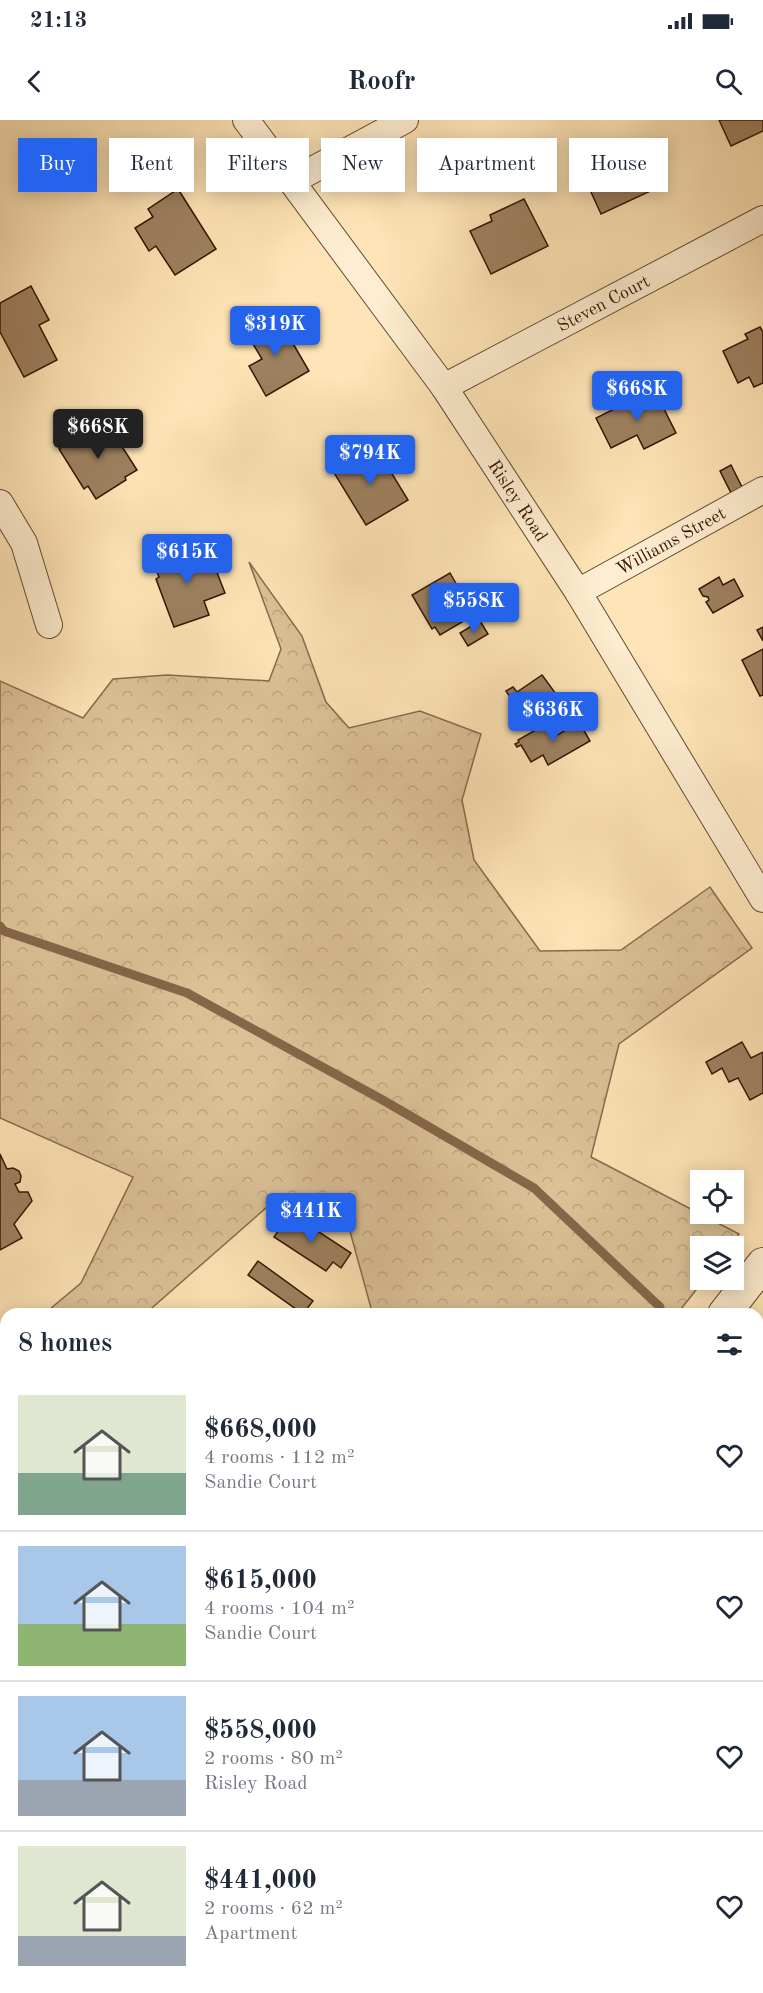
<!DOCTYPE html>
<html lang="en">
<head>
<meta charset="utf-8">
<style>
	body { margin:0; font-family:"Old Standard TT",serif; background:#f6f6f7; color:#1f2937; height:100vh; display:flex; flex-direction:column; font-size:22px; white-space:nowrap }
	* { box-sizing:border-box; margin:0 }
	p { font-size:20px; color:#747a83 }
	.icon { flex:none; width:33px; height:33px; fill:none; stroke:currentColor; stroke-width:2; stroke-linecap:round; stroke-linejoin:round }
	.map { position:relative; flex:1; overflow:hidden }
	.drawer { position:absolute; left:0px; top:1188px; width:764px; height:686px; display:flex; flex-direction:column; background:#fff; border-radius:18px 18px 0 0; box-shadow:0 3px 15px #0003 }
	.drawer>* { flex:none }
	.guide { position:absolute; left:18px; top:18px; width:728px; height:54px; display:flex; gap:12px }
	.tools { position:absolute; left:690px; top:1050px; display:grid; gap:12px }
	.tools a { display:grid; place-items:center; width:54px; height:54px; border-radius:0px; background:#fff; box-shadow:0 3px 15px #0003; font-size:30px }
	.price { position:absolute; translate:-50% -51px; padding:0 14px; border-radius:6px; background:#2563eb; color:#fff; font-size:20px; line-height:39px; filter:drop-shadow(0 2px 3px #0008) }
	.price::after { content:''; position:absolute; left:50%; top:36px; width:18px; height:14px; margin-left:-9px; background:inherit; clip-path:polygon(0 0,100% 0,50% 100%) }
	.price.active { background:#222; color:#fff }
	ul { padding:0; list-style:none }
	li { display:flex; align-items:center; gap:18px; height:150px; padding:0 18px }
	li+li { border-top:2px solid #e0e1e3 }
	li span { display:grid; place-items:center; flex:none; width:168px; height:120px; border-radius:0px; color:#555 }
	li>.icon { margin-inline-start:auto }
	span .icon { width:72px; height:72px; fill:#fffc; stroke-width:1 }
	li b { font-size:26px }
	h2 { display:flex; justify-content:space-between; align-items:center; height:72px; padding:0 18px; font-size:26px }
	.chip { padding:0 21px; border-radius:0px; background:#fff; box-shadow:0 3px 15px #0003; font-size:21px; line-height:54px }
	.chip.active { background:#2563eb; color:#fff }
	.status { display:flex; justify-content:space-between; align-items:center; height:42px; padding:0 30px; background:#fff; direction:ltr }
	.status svg { height:16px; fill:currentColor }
	header { display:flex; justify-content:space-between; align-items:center; height:78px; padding:0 18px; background:#fff; font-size:27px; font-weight:600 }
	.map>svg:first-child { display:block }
</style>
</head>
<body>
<div class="status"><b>21:13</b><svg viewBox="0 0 49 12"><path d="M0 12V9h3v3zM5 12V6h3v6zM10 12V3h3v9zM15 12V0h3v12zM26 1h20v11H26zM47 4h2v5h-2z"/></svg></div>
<header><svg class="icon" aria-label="back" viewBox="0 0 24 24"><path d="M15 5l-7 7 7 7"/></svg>Roofr<svg class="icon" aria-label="search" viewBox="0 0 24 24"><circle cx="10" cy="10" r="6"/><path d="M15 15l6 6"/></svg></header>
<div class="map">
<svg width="763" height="1873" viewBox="0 0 763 1873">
	<defs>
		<pattern id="forest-crowns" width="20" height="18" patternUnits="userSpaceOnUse" patternTransform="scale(1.5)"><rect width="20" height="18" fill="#dcc197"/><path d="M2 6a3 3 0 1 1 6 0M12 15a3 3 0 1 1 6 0" fill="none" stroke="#bda580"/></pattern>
		<pattern id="water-rules" width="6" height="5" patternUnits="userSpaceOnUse" patternTransform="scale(1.5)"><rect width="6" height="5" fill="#b99e79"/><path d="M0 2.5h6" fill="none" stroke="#978061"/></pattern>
	</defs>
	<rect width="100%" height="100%" fill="#fee4b6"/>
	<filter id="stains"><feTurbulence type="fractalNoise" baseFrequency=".00333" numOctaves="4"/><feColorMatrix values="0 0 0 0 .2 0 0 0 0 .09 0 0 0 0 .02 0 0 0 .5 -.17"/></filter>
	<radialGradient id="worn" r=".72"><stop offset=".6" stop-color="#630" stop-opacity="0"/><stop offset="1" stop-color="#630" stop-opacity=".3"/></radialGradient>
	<g fill="url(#forest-crowns)" stroke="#886b4c" stroke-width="1.5">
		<path d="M249,442l53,74 24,66 23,26 71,-17 61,23 -19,66 12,60 66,91 81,-1 89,-63 42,61 -133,96 -28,113 148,77 -9,12h-30v34h4l-27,34h-307l1,-6 -23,-84 -81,-17 -122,107h-101l37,-31 52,-106 -133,-59v-437l83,37 30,-39 54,-4 102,6 12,-32z"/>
		<path d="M6,1225v97l-6,-6v-84z"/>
		<path d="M0,1440l6,10v118h-6z"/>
		<path d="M337,1868h125l4,5h-132z"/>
	</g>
	<path fill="url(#water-rules)" stroke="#846749" stroke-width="1.5" d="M758,1269l5,1v122l-5,-7z"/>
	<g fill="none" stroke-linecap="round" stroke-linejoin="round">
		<path stroke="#846749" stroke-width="9" d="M0,806l4,5 183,62 194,106 153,89 126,119"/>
	</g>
	<g fill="#9d8160" stroke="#341502" stroke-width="1.5">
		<path d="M719,0h44v11l-32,15z"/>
		<path d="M638,24l19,44 -56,26 -20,-44z"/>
		<path d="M178,69l38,60 -41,26 -19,-29 -7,5 -14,-23 18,-11 -5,-8z"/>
		<path d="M524,79l24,47 -57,28 -21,-43 22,-10 -2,-6z"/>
		<path d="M31,166l18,34 -10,5 18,35 -33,17 -24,-45v-29z"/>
		<path d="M277,196l32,55 -43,25 -17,-30 13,-7 -15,-25z"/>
		<path d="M760,207l3,5v51l-9,4 -5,-10 -11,6 -15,-32 25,-12 -3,-5z"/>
		<path d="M654,269l22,44 -32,16 -7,-14 -26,13 -15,-30z"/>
		<path d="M105,300l32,50 -12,7 1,3 -30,19 -8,-13 -4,3 -25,-40z"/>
		<path d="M375,326l33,54 -42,25 -33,-54z"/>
		<path d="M731,345l13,26 -11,6 -13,-26z"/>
		<path d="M200,424l10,28 6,-2 9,23 -21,8 5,14 -35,12 -18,-48 3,-2 -6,-15z"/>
		<path d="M450,453l24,42 -34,20 -5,-8 -3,2 -20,-34z"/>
		<path d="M719,457l4,8 11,-6 9,17 -30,17 -7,-11 3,-2 -1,-3 -5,-1 -4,-7z"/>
		<path d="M480,501l8,13 -20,12 -8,-13z"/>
		<path d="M763,507v14l-6,-11z"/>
		<path d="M763,529v46l-3,1 -18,-36z"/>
		<path d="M542,555l14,19 -33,22 -17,-25 7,-4 4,5z"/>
		<path d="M579,602l11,19 -42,24 -5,-10 -12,7 -10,-17 -4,2 -2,-3 4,-2 -1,-2 28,-16 8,13z"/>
		<path d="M742,922l9,16 12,-6v41l-13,7 -12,-22 -9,4 -7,-14 -10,6 -6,-12z"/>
		<path d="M0,1034l7,15 6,-1 6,3 2,5 -1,6 -5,2 4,8h9l4,9 -18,23 8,14 -22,12z"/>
		<path d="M290,1093l61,40 -10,15 -8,-6 -7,9 -52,-34z"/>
		<path d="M258,1141l55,40 -10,13 -55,-39z"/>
		<path d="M758,1643l5,11v36l-5,3z"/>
		<path d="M0,1834l6,4v20l-6,8z"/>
		<path d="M228,1868h45l-4,5h-34z"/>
	</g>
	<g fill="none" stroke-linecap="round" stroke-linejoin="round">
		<defs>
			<g id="minor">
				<path id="s1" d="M246,0l198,267 134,205 185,307"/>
				<path d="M292,61l113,-61"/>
				<path id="s2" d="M444,267l319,-168"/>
				<path d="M0,383l24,40 25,82"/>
				<path id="s3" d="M578,472l185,-102"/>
				<path d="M0,1389l6,9"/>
				<path d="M758,1488l5,11"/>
			</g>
			<g id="tertiary">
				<path d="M724,1194l39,-50"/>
				<path d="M100,1873l3,-5"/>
			</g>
		</defs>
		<use href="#minor" stroke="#66492f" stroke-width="28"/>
		<use href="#tertiary" stroke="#66492f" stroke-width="34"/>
		<use href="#minor" stroke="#feedd0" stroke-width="26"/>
		<use href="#tertiary" stroke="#feedd0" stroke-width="32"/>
	</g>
	<g text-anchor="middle" stroke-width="4.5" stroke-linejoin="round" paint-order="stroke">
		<g font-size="18" fill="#341502" stroke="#feedd0">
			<text dy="6" stroke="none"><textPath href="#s2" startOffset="180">Steven Court</textPath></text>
			<text dy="6" stroke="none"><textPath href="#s1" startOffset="468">Risley Road</textPath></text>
			<text dy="6" stroke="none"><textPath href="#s3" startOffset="106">Williams Street</textPath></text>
		</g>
	</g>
	<rect width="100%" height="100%" filter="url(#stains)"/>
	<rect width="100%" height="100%" fill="url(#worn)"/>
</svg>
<div class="tools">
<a><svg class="icon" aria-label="locate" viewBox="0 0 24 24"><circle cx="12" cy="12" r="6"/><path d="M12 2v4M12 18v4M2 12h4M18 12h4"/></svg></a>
<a><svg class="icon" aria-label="layers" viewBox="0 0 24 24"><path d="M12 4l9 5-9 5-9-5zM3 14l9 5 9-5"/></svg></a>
</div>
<b class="price" style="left:275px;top:237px">$319K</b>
<b class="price" style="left:637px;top:302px">$668K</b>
<b class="price active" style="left:98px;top:340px">$668K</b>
<b class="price" style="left:370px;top:366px">$794K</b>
<b class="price" style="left:187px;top:465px">$615K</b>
<b class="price" style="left:474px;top:514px">$558K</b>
<b class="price" style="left:553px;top:623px">$636K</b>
<b class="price" style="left:311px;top:1124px">$441K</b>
<div class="guide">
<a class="chip active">Buy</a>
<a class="chip">Rent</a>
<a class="chip">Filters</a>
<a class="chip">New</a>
<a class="chip">Apartment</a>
<a class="chip">House</a>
</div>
<section class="drawer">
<h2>8 homes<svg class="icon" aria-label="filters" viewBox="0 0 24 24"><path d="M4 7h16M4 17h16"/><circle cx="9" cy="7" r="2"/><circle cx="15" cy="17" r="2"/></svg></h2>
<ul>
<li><span style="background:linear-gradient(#dfe7d0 65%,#7fa58c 0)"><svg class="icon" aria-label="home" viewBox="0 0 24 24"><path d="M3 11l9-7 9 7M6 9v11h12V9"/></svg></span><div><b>$668,000</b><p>4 rooms · 112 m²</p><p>Sandie Court</p></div><svg class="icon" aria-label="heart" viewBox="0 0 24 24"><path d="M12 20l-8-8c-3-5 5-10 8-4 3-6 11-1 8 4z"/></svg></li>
<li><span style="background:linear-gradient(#a9c7e8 65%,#8fb573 0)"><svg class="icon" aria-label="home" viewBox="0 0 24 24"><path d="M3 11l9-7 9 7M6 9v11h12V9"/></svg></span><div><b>$615,000</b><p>4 rooms · 104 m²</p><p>Sandie Court</p></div><svg class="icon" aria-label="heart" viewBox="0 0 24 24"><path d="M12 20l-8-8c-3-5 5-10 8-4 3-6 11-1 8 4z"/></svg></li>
<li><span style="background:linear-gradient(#a9c7e8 70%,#9aa5b1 0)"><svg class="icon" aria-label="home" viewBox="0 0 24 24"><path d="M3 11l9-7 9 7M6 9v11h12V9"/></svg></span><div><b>$558,000</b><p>2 rooms · 80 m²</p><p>Risley Road</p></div><svg class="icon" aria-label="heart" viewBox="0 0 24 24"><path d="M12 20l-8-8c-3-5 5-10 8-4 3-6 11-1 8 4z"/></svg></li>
<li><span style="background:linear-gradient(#dfe7d0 75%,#9aa5b1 0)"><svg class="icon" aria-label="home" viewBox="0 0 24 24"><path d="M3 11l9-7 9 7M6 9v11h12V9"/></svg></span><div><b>$441,000</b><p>2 rooms · 62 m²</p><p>Apartment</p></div><svg class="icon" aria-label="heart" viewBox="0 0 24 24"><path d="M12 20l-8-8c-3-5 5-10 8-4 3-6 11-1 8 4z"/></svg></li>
</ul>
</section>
</div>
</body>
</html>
